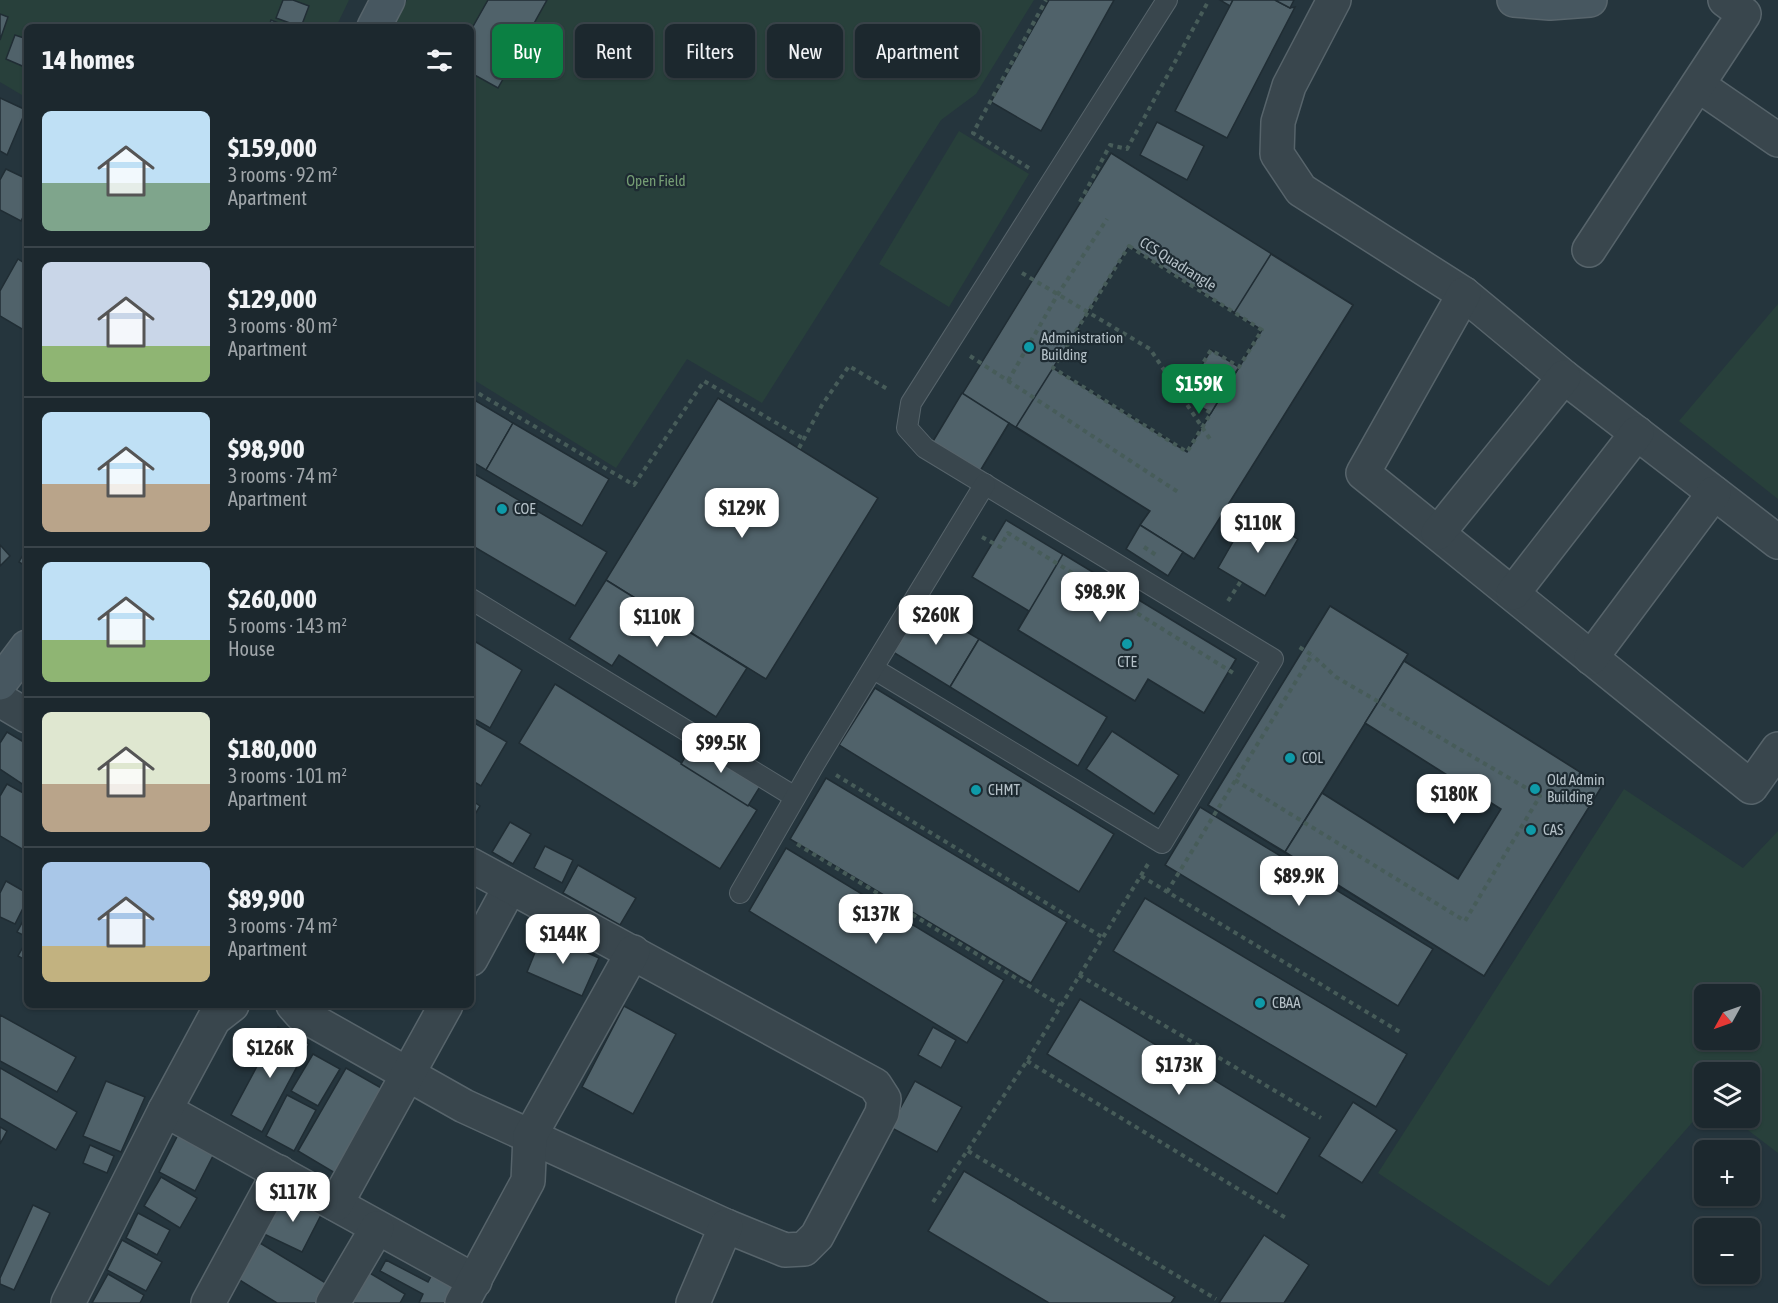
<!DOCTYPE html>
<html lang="en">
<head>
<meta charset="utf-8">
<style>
	body { margin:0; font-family:"Asap Condensed",sans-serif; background:#29343a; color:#f1f3f6; height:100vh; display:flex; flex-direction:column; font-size:22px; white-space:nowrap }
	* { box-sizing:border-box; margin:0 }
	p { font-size:20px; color:#a0a6aa }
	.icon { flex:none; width:33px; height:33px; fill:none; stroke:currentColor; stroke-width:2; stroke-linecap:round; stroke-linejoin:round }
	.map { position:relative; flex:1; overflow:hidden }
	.panel { position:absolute; left:24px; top:24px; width:450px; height:984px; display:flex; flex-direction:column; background:#1c282e; border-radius:9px; box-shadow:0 2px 4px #0004,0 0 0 2px #3a444a }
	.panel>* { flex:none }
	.guide { position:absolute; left:492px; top:24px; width:570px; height:54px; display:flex; gap:12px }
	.needle { width:39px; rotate:230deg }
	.buttons { position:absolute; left:1694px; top:984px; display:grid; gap:12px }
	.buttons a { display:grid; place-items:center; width:66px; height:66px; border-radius:9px; background:#1c282e; box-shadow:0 2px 4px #0004,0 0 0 2px #3a444a; font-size:30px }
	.price { position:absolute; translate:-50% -51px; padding:0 14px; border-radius:12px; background:#fff; color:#222; font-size:20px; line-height:39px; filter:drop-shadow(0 2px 3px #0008) }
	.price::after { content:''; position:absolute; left:50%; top:36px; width:18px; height:14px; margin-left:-9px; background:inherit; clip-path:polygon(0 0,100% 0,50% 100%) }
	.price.selected { background:#0b8043; color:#fff }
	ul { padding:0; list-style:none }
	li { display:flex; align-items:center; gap:18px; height:150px; padding:0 18px }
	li+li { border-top:2px solid #3a444a }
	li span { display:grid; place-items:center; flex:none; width:168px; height:120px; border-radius:9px; color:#555 }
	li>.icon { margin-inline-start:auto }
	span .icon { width:72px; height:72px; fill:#fffc; stroke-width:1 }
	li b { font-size:26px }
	h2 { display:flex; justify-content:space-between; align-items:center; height:72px; padding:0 18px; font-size:26px }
	.pill { padding:0 21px; border-radius:9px; background:#1c282e; box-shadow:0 2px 4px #0004,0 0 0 2px #3a444a; font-size:21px; line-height:54px }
	.pill.selected { background:#0b8043; color:#fff }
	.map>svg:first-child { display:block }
</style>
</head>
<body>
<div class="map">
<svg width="1778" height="1303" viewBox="0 0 1778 1303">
	<rect width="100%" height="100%" fill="#25353d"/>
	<g fill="#28403b" fill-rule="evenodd">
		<path d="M0,0h349l-13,27h-309v71l-27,-16z"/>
		<path d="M407,0h627l-58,94 -35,26 -179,283 -75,-44 -71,109 -145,-90v-351h-77z"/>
		<path d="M959,131l70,43 -80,133 -70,-43z"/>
		<path d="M1778,304v195l-99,-78z"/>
		<path d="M1624,789l119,79 35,-37v322l-46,-35h17v-46h-45v37l-155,177 -171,-113zM1749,994v46h-45v-46z"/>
	</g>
	<g fill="#50626a" stroke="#202d34" stroke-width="1.5" fill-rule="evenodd">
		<path d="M283,0h10l16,6 -8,21 -25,-9z"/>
		<path d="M488,0h59l-49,88 -27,-15v-43z"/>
		<path d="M1049,0h65l-73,131 -50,-29z"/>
		<path d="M1220,0h13l-3,6z"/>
		<path d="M1233,0h42l15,8 5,-1 -68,131 -52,-27z"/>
		<path d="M1275,0h19l-4,8z"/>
		<path d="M0,14l8,3 -8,23z"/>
		<path d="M271,20l17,7h-19z"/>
		<path d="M15,35l12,4v29l-21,-9z"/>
		<path d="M0,98l26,12 -19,45 -7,-4z"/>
		<path d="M1157,122l47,24 -17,34 -47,-25z"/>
		<path d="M1111,153l242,152 -159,254 -54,-34 10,-14 -141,-88 -29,48 -48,-28zM1129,246l133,84 -75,122 -134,-84z"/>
		<path d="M6,169l21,10v30l-6,12 -21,-11v-30z"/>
		<path d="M1271,254l82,51 -159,254 -54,-34 10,-14 -134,-84 37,-59 134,84 75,-122 -28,-17z"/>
		<path d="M18,259l9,6v67l-27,-16v-25z"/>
		<path d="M1211,350l28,17 -28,46 -28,-17z"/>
		<path d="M962,393l47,30 -29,48 -48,-28z"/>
		<path d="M471,398l42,25 -27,47 -15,-9z"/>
		<path d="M718,398l160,100 -112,181 -160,-99z"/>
		<path d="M513,423l96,56 -27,47 -96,-56z"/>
		<path d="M471,472l136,80 -32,54 -104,-61z"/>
		<path d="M1250,512l48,27 -33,57 -47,-28z"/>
		<path d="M1006,520l230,139 -32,54 -56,-34 -13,22 -117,-71 11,-19 -57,-34z"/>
		<path d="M1140,525l43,27 -15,24 -42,-27z"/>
		<path d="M0,545l10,11 -10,10z"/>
		<path d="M27,548v19l-8,-5z"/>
		<path d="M1063,554l173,105 -32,54 -56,-34 -13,22 -117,-71z"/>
		<path d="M606,580l141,88 -31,49 -97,-62 -7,11 -43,-27z"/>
		<path d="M921,605l58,34 -29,48 -57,-35z"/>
		<path d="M1330,606l78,48 -4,7 198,125 -118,190 -276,-171zM1365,723l136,86 -43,70 -136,-86z"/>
		<path d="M1330,606l78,48 -123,198 -77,-47z"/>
		<path d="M471,639l51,31 -32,58 -19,-11z"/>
		<path d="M979,639l128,78 -29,49 -128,-79z"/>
		<path d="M1404,661l198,125 -118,190 -199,-124 37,-59 136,86 43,-70 -136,-86z"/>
		<path d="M555,684l202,126 -37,59 -201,-126z"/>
		<path d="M875,688l239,146 -35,58 -240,-147z"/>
		<path d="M471,721l36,21 -26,44 -10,-6z"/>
		<path d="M1112,731l67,44 -25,39 -68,-45z"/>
		<path d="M7,732l20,12v43l-27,-18v-26z"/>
		<path d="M694,742l67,43 -13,21 -67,-42z"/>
		<path d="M826,778l241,144 -36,61 -241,-144z"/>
		<path d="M7,784l20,11v57l-27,-16v-40z"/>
		<path d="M471,800l9,6 -9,15z"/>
		<path d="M1200,807l233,142 -35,57 -233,-141z"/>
		<path d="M510,822l21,12 -18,30 -21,-12z"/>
		<path d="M545,846l28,14 -11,23 -28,-15z"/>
		<path d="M786,848l218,132 -37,63 -218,-132z"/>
		<path d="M578,865l58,33 -16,27 -57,-32z"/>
		<path d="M6,881l21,12v7l-12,24 -15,-7v-24z"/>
		<path d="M1145,898l262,156 -31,53 -263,-156z"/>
		<path d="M27,914v23l-10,-5z"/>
		<path d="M543,933l56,25 -17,38 -55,-24z"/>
		<path d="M27,940v21l-9,-5z"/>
		<path d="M1080,999l230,139 -33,56 -230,-140z"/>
		<path d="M624,1006l52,28 -43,80 -51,-27z"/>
		<path d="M0,1015l76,42 -19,35 -57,-31z"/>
		<path d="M278,1027l31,17 -47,88 -31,-17z"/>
		<path d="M933,1027l23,13 -15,28 -23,-13z"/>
		<path d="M313,1054l27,15 -22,37 -27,-15z"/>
		<path d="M0,1068l77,44 -21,38 -56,-32z"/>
		<path d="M346,1068l37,21 -48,84 -37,-22z"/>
		<path d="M106,1081l39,16 -24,55 -38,-16z"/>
		<path d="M915,1081l47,26 -25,45 -47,-25z"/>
		<path d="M287,1095l29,15 -22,41 -28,-15z"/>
		<path d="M1353,1102l44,28 -35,53 -43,-27z"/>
		<path d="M0,1127l7,4 -7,13z"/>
		<path d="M181,1129l36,19 -22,43 -36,-19z"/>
		<path d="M90,1145l24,11 -7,17 -24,-10z"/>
		<path d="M964,1171l211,126 -4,6h-122l-121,-72z"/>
		<path d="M161,1177l36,21 -17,30 -36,-22z"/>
		<path d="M284,1194l38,19 -20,39 -38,-18z"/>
		<path d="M33,1205l17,8 -36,77 -14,-6v-6z"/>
		<path d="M138,1213l32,17 -13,25 -31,-17z"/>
		<path d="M1264,1235l45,30 -25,38h-65z"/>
		<path d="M122,1240l40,22 -16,29 -39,-21z"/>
		<path d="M260,1243l69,42 -11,18h-41l-39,-24z"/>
		<path d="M386,1260l42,22 6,-11 24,12 -10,20h-29l4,-9 -43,-23z"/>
		<path d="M368,1272l37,22 -5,9h-50z"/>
		<path d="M108,1274l36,21 -4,8h-48z"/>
	</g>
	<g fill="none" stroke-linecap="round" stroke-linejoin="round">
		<defs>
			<g id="service">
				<path d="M471,599l324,198"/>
				<path d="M874,669l288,174 111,-184 -348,-211 -18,-20 4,-25 256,-403"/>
				<path d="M740,893l75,-130 170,-279"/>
			</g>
			<g id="minor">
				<path d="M1334,0l-45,86 -11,36 -1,32 24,36 163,104 100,83 214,165"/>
				<path d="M1698,85l80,55"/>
				<path d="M1589,250l155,-236 -19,-14"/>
				<path d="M1464,294l-101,179 388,314 27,-38"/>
				<path d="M1438,533l126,-156"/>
				<path d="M1513,593l124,-160"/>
				<path d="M1591,658l123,-165"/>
				<path d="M0,700l27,16"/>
				<path d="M471,959l39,-72"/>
				<path d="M293,1005l8,9 163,92 262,120 59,24 19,-1 13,-13 65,-123 2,-14 -9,-14 -404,-220"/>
				<path d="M165,1110l310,171"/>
				<path d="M336,1204l110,-199"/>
				<path d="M68,1303l97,-193 49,-91 18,-14"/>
				<path d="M208,1303l71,-131"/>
				<path d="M333,1303l44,-75"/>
				<path d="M462,1303l66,-122 2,-45 103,-184"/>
				<path d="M693,1303l33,-77"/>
			</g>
			<g id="secondary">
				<path d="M1514,0l36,3 40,-3"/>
				<path d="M374,27l14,-27"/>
				<path d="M0,683l27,-36"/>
			</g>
		</defs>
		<use href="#service" stroke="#57646b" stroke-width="22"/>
		<use href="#minor" stroke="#57646b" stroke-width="36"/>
		<use href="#secondary" stroke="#57646b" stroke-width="36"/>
		<g stroke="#475c59" stroke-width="4" stroke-dasharray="4.5 4.5" stroke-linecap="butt">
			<path d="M1029,168l-56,-35 73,-133"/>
			<path d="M1080,202l30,-57 17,4 82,-149"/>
			<path d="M1129,246l133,84 -23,37 -28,-17 -28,46 28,17 -24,39 -134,-84z"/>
			<path d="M1022,273l128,76 62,93"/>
			<path d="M970,356l208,136"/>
			<path d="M1008,381l50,-87 49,-75"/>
			<path d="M471,389l163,96 70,-104 100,58"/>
			<path d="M799,448l23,-43 27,-39 40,24"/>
			<path d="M982,537l18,10 8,-14 227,141"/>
			<path d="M1144,547l12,8"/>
			<path d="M1228,601l13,-20"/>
			<path d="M836,775l266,162"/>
			<path d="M1235,780l230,141 75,-125 -204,-119 -24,-22"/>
			<path d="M797,844l263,161"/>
			<path d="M1141,876l259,156"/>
			<path d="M1167,892l145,-237 -16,-10"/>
			<path d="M1079,975l242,143"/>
			<path d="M1027,1061l259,157"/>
			<path d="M968,1151l248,148"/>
			<path d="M933,1202l94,-141 121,-197"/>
		</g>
		<use href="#service" stroke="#39464d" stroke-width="20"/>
		<use href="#minor" stroke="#39464d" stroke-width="33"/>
		<use href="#secondary" stroke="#475760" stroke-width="33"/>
	</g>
	<g fill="#0f9aa8" stroke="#1e2b32" stroke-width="2">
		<circle cx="1029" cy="347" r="6"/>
		<circle cx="502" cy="509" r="6"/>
		<circle cx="1127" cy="644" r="6"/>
		<circle cx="1290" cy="758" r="6"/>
		<circle cx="1535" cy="789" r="6"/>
		<circle cx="976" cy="790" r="6"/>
		<circle cx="1531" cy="830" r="6"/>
		<circle cx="1260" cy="1003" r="6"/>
	</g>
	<g text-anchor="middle" stroke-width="4.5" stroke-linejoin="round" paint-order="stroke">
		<g font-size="15" fill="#759d74" stroke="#1e2b32">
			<text x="656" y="186">Open Field</text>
		</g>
		<g font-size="15" fill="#b5c1c8" stroke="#1e2b32">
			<text transform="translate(1178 264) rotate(32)" y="5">CCS Quadrangle</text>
		</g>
		<g font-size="15" fill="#b5c1c8" stroke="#1e2b32" text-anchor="start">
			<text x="1041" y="343">Administration<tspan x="1041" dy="17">Building</tspan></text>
			<text x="514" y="514">COE</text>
			<text x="1127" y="667" text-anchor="middle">CTE</text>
			<text x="1302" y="763">COL</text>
			<text x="1547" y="785">Old Admin<tspan x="1547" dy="17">Building</tspan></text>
			<text x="988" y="795">CHMT</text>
			<text x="1543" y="835">CAS</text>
			<text x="1272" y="1008">CBAA</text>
		</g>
	</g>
</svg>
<div class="buttons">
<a><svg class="needle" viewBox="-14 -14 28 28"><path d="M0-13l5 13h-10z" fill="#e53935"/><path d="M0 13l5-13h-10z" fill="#a0a6aa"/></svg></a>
<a><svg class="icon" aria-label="layers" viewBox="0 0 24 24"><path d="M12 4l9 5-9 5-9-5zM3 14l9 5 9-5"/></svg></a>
<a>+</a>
<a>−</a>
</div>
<b class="price selected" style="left:1199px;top:415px">$159K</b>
<b class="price" style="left:742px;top:539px">$129K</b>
<b class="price" style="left:1258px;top:554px">$110K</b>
<b class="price" style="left:1100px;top:623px">$98.9K</b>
<b class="price" style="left:936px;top:646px">$260K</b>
<b class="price" style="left:657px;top:648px">$110K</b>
<b class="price" style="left:721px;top:774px">$99.5K</b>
<b class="price" style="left:1454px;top:825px">$180K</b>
<b class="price" style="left:1299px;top:907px">$89.9K</b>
<b class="price" style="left:876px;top:945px">$137K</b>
<b class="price" style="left:563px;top:965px">$144K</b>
<b class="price" style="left:270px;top:1079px">$126K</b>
<b class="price" style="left:1179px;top:1096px">$173K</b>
<b class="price" style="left:293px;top:1223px">$117K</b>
<div class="guide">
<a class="pill selected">Buy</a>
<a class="pill">Rent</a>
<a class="pill">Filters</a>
<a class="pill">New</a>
<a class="pill">Apartment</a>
</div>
<section class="panel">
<h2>14 homes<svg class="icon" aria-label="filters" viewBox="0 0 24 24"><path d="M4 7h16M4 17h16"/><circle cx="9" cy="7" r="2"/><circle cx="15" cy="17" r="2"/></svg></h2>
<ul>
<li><span style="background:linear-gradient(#bfe0f5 60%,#7fa58c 0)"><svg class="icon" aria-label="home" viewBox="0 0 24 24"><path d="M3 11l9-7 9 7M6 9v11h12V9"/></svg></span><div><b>$159,000</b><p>3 rooms · 92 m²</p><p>Apartment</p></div></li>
<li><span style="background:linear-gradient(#c9d6e8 70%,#8fb573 0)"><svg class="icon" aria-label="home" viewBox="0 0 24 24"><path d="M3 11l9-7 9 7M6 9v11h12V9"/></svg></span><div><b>$129,000</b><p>3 rooms · 80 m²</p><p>Apartment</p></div></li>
<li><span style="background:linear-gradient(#bfe0f5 60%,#b9a48a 0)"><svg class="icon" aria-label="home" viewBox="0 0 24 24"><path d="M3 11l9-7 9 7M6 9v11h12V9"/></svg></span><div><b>$98,900</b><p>3 rooms · 74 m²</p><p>Apartment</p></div></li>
<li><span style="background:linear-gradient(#bfe0f5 65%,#8fb573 0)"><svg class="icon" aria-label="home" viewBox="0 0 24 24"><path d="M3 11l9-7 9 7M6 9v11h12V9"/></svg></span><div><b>$260,000</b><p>5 rooms · 143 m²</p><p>House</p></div></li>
<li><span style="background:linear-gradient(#dfe7d0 60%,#b9a48a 0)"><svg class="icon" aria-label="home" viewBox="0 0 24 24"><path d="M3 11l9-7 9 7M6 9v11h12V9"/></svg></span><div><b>$180,000</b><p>3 rooms · 101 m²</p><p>Apartment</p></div></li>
<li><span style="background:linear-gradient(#a9c7e8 70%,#c2b280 0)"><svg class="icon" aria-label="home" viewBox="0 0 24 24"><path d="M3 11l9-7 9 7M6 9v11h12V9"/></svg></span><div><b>$89,900</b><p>3 rooms · 74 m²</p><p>Apartment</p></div></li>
</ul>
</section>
</div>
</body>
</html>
